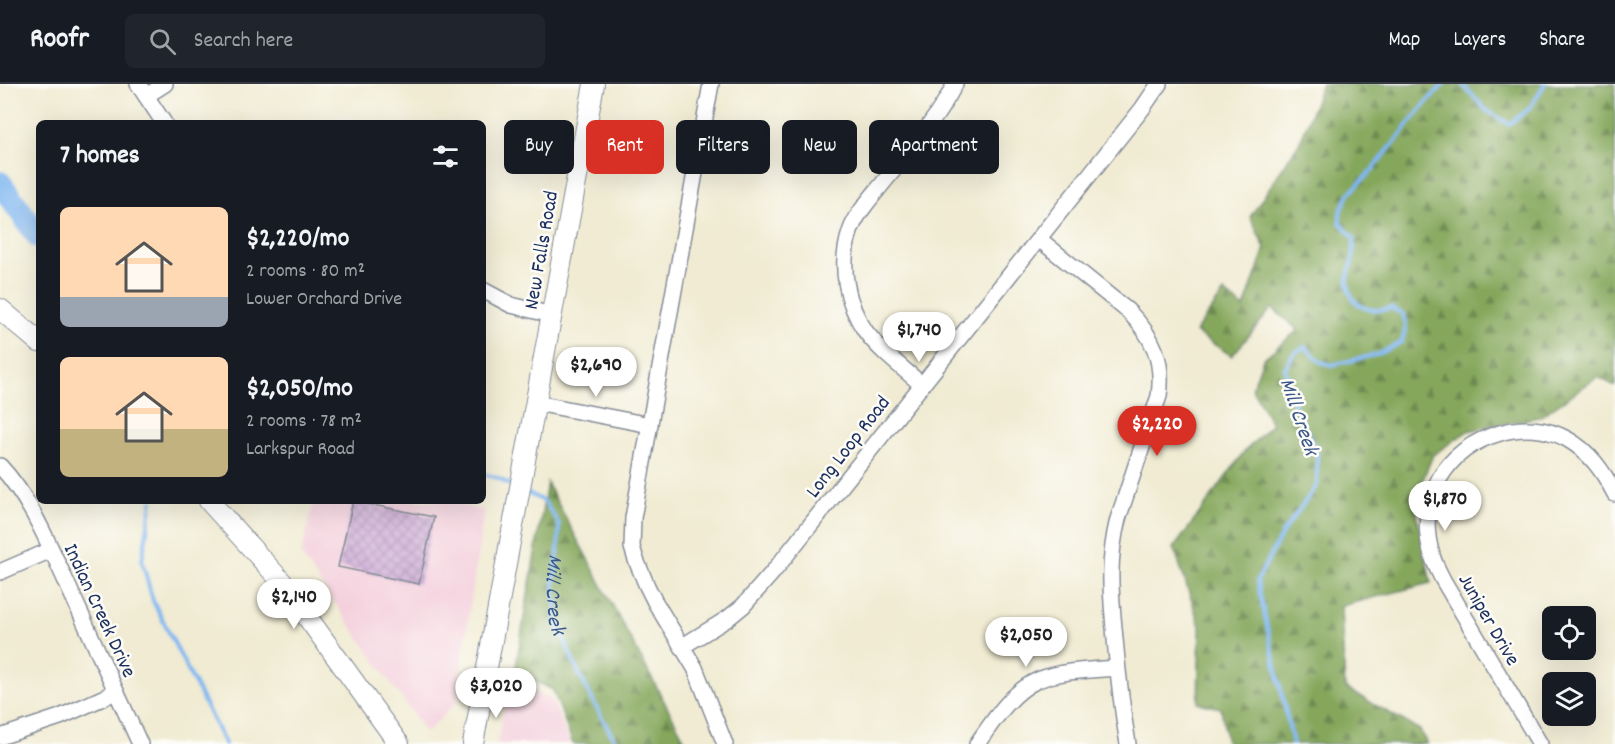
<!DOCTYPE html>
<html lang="en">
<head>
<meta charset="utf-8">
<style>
	body { margin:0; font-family:Dekko,sans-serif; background:#20242c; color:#f1f3f6; height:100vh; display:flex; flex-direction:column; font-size:22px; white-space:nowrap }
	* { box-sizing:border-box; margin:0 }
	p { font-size:20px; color:#9ea1a6 }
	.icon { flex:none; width:33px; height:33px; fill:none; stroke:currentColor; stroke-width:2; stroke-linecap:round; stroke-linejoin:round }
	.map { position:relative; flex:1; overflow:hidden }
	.drawer { position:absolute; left:36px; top:36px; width:450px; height:384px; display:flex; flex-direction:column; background:#171b24; border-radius:9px; box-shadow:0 6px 24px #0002 }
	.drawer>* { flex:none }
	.banner { position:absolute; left:504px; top:36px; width:570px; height:54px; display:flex; gap:12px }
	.buttons { position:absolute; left:1542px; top:522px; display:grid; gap:12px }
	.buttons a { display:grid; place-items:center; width:54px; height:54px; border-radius:9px; background:#171b24; box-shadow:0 6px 24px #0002; font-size:30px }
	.price { position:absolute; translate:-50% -51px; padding:0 14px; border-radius:21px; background:#fff; color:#222; font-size:20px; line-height:39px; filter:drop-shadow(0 2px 3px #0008) }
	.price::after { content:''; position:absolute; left:50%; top:36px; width:18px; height:14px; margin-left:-9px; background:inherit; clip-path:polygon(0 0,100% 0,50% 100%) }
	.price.active { background:#d93025; color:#fff }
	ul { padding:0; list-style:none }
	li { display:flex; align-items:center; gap:18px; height:150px; padding:0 24px }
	li span { display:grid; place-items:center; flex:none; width:168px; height:120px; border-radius:9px; color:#555 }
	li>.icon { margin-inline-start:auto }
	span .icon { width:72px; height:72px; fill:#fffc; stroke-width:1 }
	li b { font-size:26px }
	h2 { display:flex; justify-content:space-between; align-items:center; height:72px; padding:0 24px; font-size:26px }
	.tag { padding:0 21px; border-radius:9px; background:#171b24; box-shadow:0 6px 24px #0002; font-size:21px; line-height:54px }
	.tag.active { background:#d93025; color:#fff }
	header { display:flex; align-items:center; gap:36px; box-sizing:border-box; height:84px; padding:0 30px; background:#171b24; border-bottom:2px solid #363941 }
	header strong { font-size:28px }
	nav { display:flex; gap:33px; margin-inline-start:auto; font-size:21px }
	.search { width:420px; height:54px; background:#20242c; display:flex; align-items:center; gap:15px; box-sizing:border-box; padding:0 21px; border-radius:9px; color:#9ea1a6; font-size:22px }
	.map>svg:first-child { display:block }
</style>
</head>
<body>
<header>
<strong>Roofr</strong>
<div class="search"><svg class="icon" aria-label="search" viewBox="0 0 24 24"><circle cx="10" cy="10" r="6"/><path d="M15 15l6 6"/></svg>Search here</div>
<nav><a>Map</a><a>Layers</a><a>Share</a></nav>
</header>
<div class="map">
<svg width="1615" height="660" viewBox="0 0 1615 660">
	<defs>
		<pattern id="forest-firs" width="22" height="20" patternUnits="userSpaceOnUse" patternTransform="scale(1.5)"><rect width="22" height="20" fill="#85a75c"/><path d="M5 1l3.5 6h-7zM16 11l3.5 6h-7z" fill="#6c884f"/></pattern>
		<pattern id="building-cross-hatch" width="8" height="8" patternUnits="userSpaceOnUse" patternTransform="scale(1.5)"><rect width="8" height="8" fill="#cca9d5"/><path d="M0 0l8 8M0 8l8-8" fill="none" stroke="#a58ab0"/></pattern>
	</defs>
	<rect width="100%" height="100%" fill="#fdfcf7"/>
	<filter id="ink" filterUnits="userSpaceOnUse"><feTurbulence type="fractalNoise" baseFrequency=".0167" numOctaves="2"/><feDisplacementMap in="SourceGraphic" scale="12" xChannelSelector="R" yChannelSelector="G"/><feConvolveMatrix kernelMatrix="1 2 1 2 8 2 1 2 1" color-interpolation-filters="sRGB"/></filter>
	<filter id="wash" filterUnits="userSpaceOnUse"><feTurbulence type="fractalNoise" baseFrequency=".008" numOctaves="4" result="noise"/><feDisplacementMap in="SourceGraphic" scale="24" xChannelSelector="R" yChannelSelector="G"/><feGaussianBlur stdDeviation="1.35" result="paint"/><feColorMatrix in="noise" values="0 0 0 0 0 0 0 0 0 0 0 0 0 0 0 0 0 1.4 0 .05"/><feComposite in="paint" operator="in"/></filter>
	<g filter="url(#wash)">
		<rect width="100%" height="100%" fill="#f0ebd2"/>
		<g fill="#f4cfdd">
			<path d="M314,417h135l35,10 -28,192 -30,30 -125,-178z"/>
			<path d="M522,601l30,15 18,44h-73l11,-57z"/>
		</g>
		<g fill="url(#forest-firs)" stroke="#506b5d" stroke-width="1.5">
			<path d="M1322,0h293v302l-17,-9 -59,40 -71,14 -35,24 -19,46 17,82 -90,23 4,82 75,42 7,14h-200l-6,-36 -23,-5 2,-77 -26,-78 70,-96 28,-28 -20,-35 11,-30 35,-29 -26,-22 -40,48 -37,-24 29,-40 20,16 21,-60 -15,-31 51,-77z"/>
			<path d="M547,399l140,261h-114l-20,-54 -38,-19z"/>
		</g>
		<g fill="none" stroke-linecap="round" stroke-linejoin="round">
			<g stroke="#81b8f1" stroke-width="4">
				<path d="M1462,0l24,26 23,14 20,-15 16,-25"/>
				<path d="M483,390l15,4 16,9"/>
				<path id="s1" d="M527,409l17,8 15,23 -1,29 -4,29 3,41 21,49 24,46 15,26"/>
				<path d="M152,417l-10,60 11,40 72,143"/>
				<path d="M1293,660l-36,-163 26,-49 34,-47v-33l-26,-54 -6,-30 9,-15 11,-6 16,15 11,3 47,-11 23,-12 4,-16 -3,-12 -12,-6c-20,5 -39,1 -43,-23 -2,-8 4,-19 5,-28 1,-6 1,-13 1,-19l-14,-15v-11l10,-19 24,-25 52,-65 18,-19"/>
			</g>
			<path stroke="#81b8f1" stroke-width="24" d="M0,99l39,54"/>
		</g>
		<g id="blocks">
			<path fill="url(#building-cross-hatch)" d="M353,417l81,16 -15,67 -81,-17z"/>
		</g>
	</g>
	<g filter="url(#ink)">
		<use href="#blocks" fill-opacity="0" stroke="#868d98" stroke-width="1.5"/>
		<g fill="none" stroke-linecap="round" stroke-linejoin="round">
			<defs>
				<g id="minor">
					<path d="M138,0l26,39"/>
					<path d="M711,0l-78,434 -1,29 4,13 11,26 8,16 40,66 30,76"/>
					<path d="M146,12l19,-12"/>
					<path d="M1039,155l89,72c25,25 36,49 31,85l-41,123c-11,44 -7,75 -3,120 3,35 7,70 13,105"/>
					<path d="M483,206l28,15 41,10"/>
					<path d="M922,301c-19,-17 -41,-33 -56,-53 -20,-28 -27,-67 -16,-100 6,-18 21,-34 33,-49 26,-32 53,-62 72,-99"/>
					<path d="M536,319l114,22"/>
					<path d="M0,382c29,31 46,72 64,111 25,55 50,111 76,167"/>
					<path d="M0,488l51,-22"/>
					<path d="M683,562l44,-27 16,-13 30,-34 369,-463 17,-25"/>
					<path d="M0,653l60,-20 56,-25"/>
					<path d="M977,660c16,-23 34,-52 61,-64 25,-10 54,-10 79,-12"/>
					<path d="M1540,660l-97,-164c-4,-8 -9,-17 -11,-25 -17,-56 14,-107 68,-122 22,-7 47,-5 67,6 23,13 36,32 48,55"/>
				</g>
				<g id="major">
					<path d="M0,225l39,33"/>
					<path d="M209,417l73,81 117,162"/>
					<path d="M473,660l121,-660"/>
				</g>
			</defs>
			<use href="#minor" stroke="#868d98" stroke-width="18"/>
			<use href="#major" stroke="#868d98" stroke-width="22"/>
			<use href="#minor" stroke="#fff" stroke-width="15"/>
			<use href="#major" stroke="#fff" stroke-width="20"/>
		</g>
	</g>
	<g text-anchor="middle" stroke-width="5" stroke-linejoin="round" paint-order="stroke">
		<g font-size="21" fill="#1b2f5e" stroke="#fdfcf7">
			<text transform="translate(540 166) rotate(-80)" y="7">New Falls Road</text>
			<text transform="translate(847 362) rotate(-52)" y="7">Long Loop Road</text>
			<text transform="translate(101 526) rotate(65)" y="7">Indian Creek Drive</text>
			<text transform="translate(1490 535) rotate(60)" y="7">Juniper Drive</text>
		</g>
		<g font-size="22" font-style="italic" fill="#3a588a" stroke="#fdfcf7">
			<text transform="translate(1301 332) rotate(71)" y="8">Mill Creek</text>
			<text dy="8" stroke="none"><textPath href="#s1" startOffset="117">Mill Creek</textPath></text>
		</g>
	</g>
</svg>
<div class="buttons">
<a><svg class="icon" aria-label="locate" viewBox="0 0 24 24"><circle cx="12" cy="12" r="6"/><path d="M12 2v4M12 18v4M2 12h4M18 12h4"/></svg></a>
<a><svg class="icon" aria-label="layers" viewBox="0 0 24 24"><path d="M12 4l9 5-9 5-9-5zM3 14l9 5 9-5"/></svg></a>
</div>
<b class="price" style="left:919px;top:279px">$1,740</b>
<b class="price" style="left:596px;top:314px">$2,690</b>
<b class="price active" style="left:1157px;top:373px">$2,220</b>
<b class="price" style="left:1445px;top:448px">$1,870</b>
<b class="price" style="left:294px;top:546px">$2,140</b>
<b class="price" style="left:1026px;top:584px">$2,050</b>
<b class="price" style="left:496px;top:635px">$3,020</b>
<div class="banner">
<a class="tag">Buy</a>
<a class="tag active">Rent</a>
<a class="tag">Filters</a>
<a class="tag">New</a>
<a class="tag">Apartment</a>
</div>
<section class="drawer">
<h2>7 homes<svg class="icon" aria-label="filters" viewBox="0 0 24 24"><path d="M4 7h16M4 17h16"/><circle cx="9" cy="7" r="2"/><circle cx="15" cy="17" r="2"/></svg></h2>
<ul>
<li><span style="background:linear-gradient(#ffd9b3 75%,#9aa5b1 0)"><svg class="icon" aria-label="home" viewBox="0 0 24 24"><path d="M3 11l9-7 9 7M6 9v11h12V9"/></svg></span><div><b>$2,220/mo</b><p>2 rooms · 80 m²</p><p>Lower Orchard Drive</p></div></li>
<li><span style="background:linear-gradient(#ffd9b3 60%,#c2b280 0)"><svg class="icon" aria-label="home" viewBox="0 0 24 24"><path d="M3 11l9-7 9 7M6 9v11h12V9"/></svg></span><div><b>$2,050/mo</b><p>2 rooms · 78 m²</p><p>Larkspur Road</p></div></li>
</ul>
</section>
</div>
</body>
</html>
